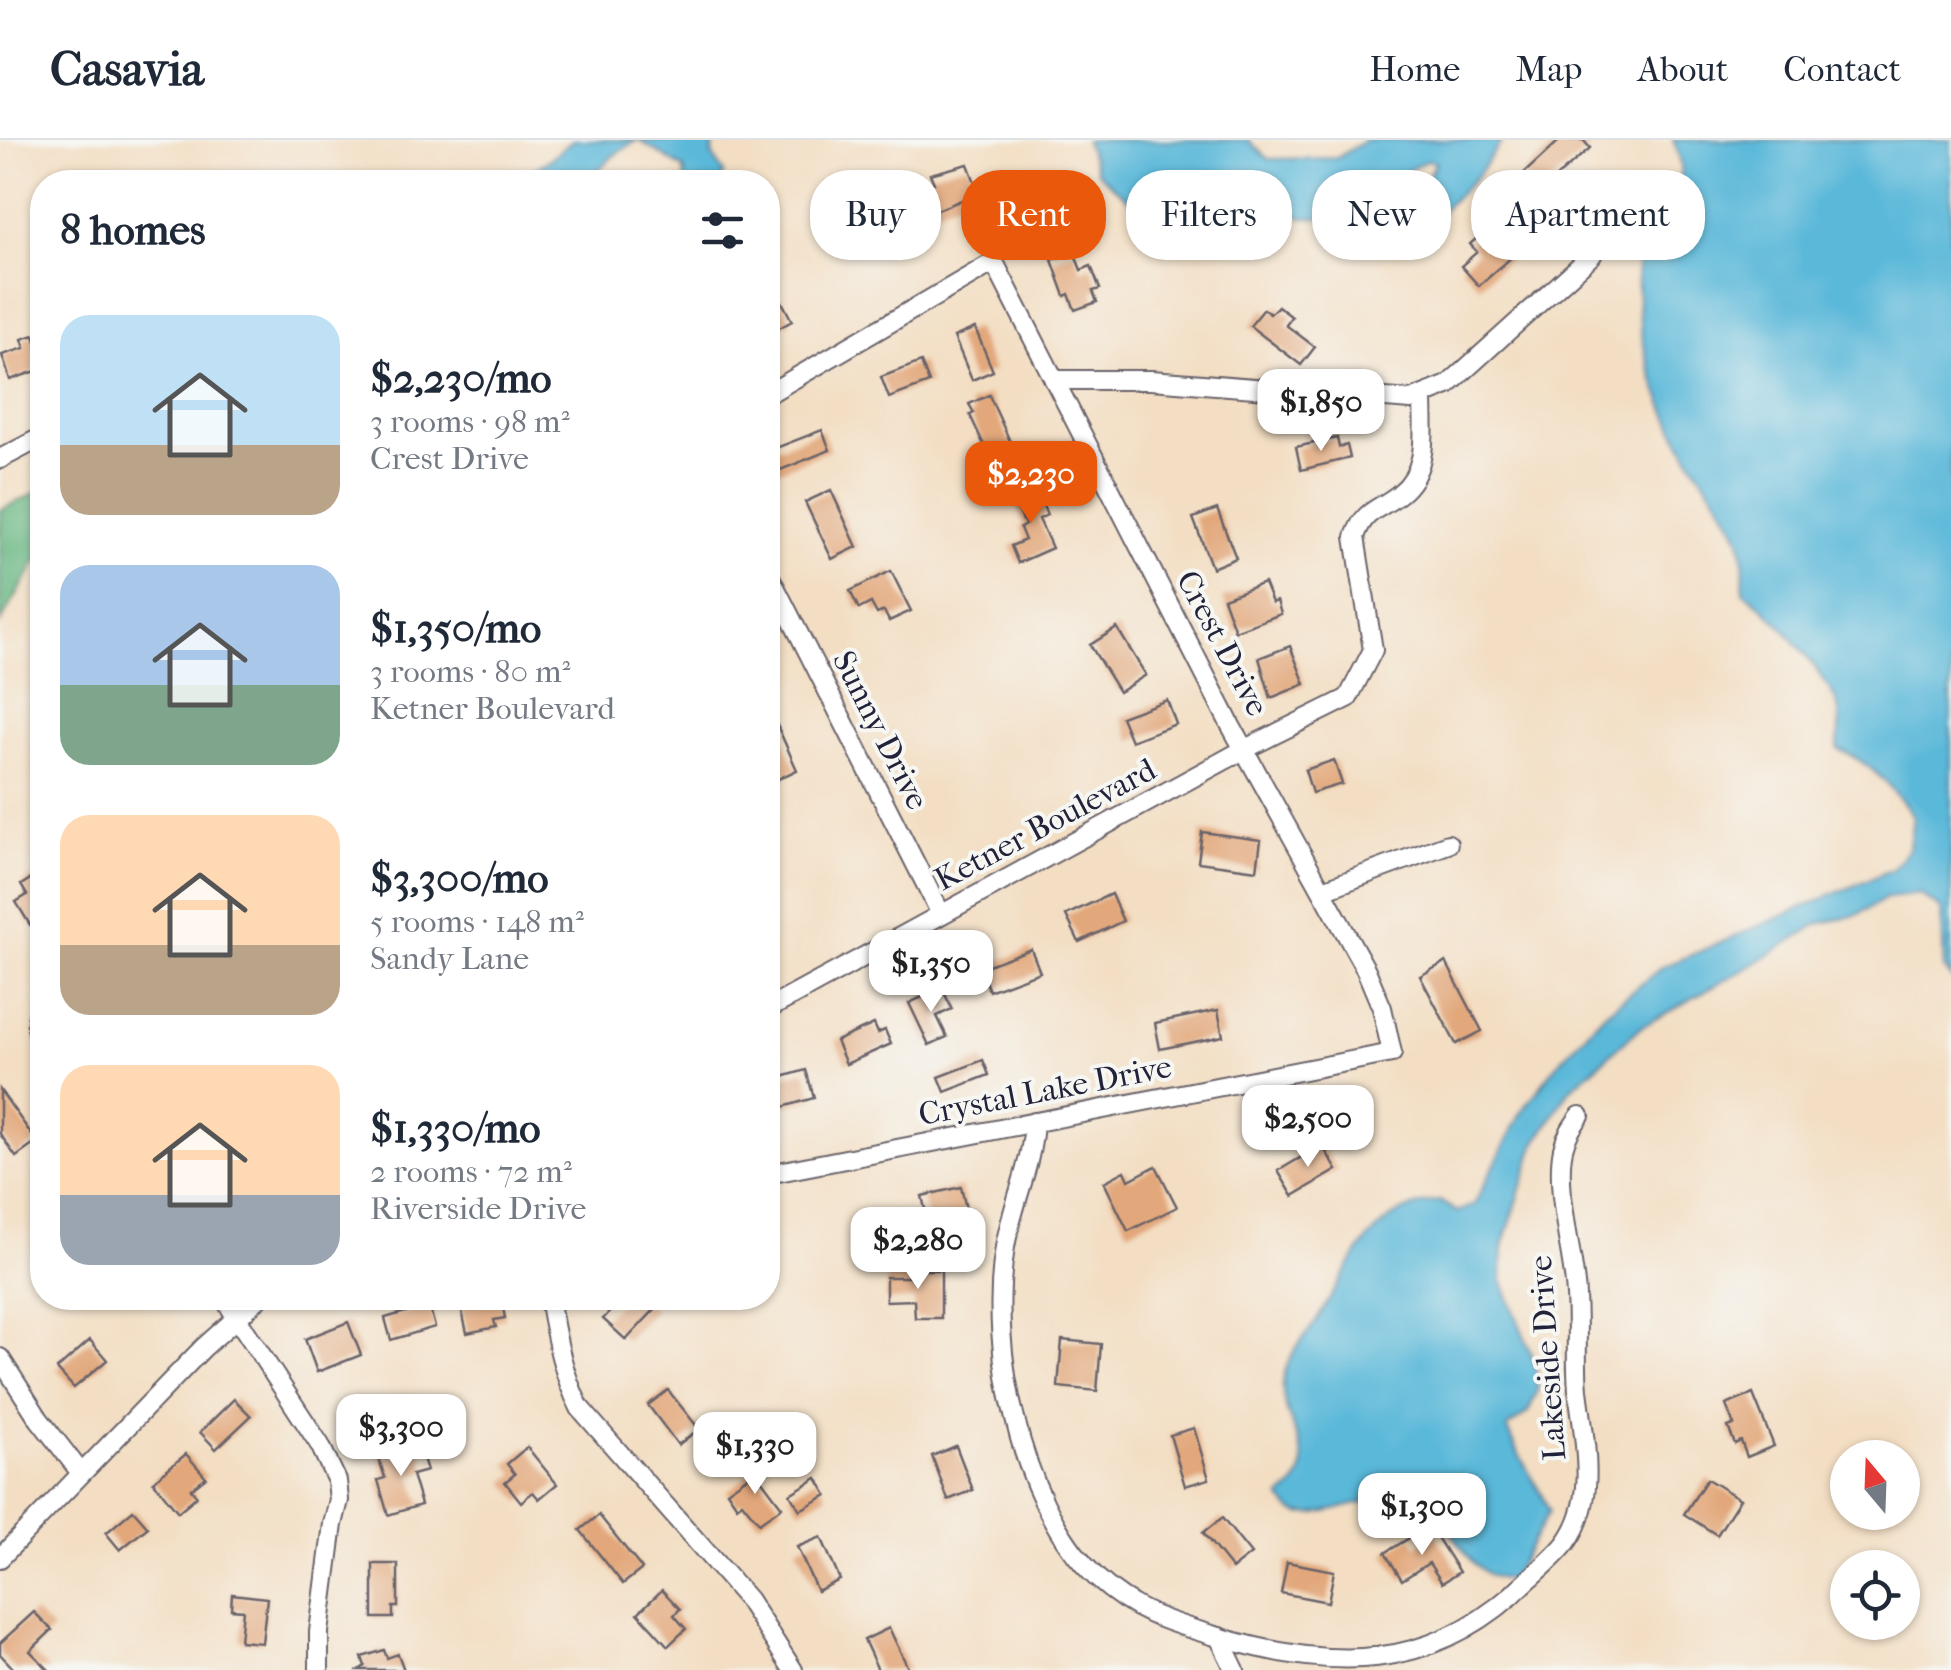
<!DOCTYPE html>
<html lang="en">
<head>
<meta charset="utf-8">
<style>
	body { margin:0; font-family:"IM FELL French Canon",serif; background:#f2f2f3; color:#1f2937; height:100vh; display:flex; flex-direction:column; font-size:38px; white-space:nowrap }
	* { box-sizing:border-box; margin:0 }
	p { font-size:32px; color:#747a83 }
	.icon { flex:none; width:55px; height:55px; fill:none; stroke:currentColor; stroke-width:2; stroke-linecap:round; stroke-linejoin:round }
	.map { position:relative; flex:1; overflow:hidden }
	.sheet { position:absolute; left:30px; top:30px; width:750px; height:1140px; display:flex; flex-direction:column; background:#fff; border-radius:40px; box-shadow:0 2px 8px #0004 }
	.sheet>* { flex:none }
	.hud { position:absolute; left:810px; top:30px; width:950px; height:90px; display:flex; gap:20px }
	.needle { width:65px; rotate:341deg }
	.tools { position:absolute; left:1830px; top:1300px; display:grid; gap:20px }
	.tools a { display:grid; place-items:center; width:90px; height:90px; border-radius:50%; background:#fff; box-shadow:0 2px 8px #0004; font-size:50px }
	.price { position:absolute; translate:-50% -85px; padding:0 22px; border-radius:20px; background:#fff; color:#222; font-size:32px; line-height:65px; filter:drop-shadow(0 2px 5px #0008) }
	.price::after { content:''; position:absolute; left:50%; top:60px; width:30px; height:22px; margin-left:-15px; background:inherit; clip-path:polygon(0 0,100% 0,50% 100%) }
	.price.selected { background:#ea580c; color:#fff }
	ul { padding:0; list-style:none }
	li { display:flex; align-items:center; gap:30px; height:250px; padding:0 30px }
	li span { display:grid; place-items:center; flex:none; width:280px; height:200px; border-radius:30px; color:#555 }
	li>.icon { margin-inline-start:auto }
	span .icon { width:120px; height:120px; fill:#fffc; stroke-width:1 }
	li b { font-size:42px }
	h2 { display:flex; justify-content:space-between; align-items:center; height:120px; padding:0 30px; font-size:42px }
	.chip { padding:0 35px; border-radius:40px; background:#fff; box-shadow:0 2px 8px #0004; font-size:35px; line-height:90px }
	.chip.selected { background:#ea580c; color:#fff }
	header { display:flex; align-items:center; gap:60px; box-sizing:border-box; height:140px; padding:0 50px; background:#fff; border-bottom:2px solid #e0e1e3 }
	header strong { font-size:48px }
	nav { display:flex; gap:55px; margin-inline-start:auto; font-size:35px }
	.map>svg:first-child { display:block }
</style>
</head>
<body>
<header>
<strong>Casavia</strong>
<nav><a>Home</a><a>Map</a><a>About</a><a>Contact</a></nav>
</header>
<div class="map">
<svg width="1951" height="1530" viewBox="0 0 1951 1530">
	<rect width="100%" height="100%" fill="#f6f6f2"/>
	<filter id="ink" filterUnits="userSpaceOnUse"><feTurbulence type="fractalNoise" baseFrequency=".01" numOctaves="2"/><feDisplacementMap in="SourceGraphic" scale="20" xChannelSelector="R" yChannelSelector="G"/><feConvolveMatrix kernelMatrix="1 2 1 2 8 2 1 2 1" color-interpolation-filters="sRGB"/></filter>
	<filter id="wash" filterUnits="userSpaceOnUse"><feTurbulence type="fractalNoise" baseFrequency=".0048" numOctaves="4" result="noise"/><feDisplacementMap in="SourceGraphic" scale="40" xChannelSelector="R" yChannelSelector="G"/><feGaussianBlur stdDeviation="2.25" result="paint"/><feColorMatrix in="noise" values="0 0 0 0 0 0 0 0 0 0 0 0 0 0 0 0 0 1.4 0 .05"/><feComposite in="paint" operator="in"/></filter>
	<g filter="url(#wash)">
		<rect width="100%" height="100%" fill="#f3dec3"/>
		<path fill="#66b681" stroke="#446c5e" stroke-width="2.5" d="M42,350v63l-42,70v-113z"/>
		<g fill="#5ab8d9" stroke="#3e6d8a" stroke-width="2.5">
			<path d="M573,0h64l-18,11 -35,31h-105c47,-2 59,-12 94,-42z"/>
			<path d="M639,0h117l-42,3 -2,12 12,18 -4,8 -35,1 -1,-13z"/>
			<path d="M1085,0h163l20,19 69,-1 28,-18h138l-27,37 -63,62 -29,10 -20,-3 60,-63 12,-21 -9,-2 -102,58h-24l-17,-11 -34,-1 -21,10 -23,21 -29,-6 -42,-26 -38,-33z"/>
			<path d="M1672,0h279v838l-7,-10 -2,-58 -23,-16 -32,4 -30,17 -39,9 -62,39 -115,64 -71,62 -35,56 -32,101 -1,35 34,84 2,25 -10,22 -21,16c10,30 31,54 42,84l-38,67c-49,4 -56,-70 -98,-82 -29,-8 -94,25 -116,16 -8,-3 -11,-9 -16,-16 5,-4 14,-10 17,-16 17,-29 -18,-64 -15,-96 2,-29 20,-44 35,-67 34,-52 52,-110 122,-117l17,11 17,-7 47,-92 33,-45 51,-55 58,-46 230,-98 16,-21 4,-32c-23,-31 -40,-52 -75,-67 0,-15 4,-34 -2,-48 -13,-29 -66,-93 -93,-109 0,-14 2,-32 -1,-46 -9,-33 -38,-63 -55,-93 -25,-45 -47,-99 -49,-152 -1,-26 -2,-59 11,-83 17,-32 48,-32 23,-78z"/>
		</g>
		<g id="blocks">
			<g fill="#e2a77a">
				<path d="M1560,0h23l7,8 -51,44 -16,-18z"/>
				<path d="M968,24l11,29 -64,26 -10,-25 29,-11 -4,-9z"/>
				<path d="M1502,76l19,22 -11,10 5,6 -36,32 -18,-20 16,-14 -7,-8z"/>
				<path d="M1074,112l7,18 10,-4 9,23 -7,2 4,11 -22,8 -6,-16 -4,2 -13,-36z"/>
				<path d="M780,158l12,23 -24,13v-30z"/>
				<path d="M1278,166l14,11 -6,8 29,22 -14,18 -51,-39 14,-17 6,5z"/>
				<path d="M975,188l18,43 -21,9 -18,-43z"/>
				<path d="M34,195l3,9 5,-2v27l-32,11 -8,-25 23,-7 -3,-9z"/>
				<path d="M921,222l8,21 -40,15 -8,-21z"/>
				<path d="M989,255l24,53 -23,10 -20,-43 4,-2 -5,-9z"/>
				<path d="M822,290l8,20 -62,25v-24z"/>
				<path d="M1337,298l2,9 8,-2 3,13 -49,12 -5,-23z"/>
				<path d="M1035,346l12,29 -8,4 13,29 -34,15 -7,-17 14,-6 -5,-12 5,-3 -13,-29z"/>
				<path d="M831,350l26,57 -25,12 -27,-57z"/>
				<path d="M1217,369l19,49 -24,10 -19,-50z"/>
				<path d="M891,431l20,40 -22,10 -5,-10 -7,3 -6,-11 -12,6 -9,-18z"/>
				<path d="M1264,443l8,20 5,-2 4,13 -46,17 -12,-33z"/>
				<path d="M1117,488l29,47 -27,17 -29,-47z"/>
				<path d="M1290,506l15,38 -34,14 -12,-40z"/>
				<path d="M1167,560l9,24 -45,17 -10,-24z"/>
				<path d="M768,565l29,65 -25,12 -4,-10z"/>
				<path d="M1334,620l8,24 -30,9 -7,-23z"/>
				<path d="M1202,692l59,8 -4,30 -59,-8z"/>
				<path d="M35,736l7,12v29l-12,8 -14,-23 11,-7 -6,-10z"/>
				<path d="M1111,754l12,27 -44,21 -13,-27z"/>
				<path d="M1031,809l9,23 -51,19 -9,-23z"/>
				<path d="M1446,822l36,69 -26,13 -36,-68z"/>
				<path d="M942,848l10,21 -15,7 10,21 -18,8 -20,-42z"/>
				<path d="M1218,870l5,26 -63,13 -5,-26z"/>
				<path d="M874,884l4,9 7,-3 6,14 -45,20 -10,-23z"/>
				<path d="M983,920l6,15 -44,17 -6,-15z"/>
				<path d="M806,930l8,28 -31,9 -1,-4 -14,4v-26z"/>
				<path d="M0,950l37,52 -21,15 -16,-23z"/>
				<path d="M1322,1005l15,25 -44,26 -15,-25z"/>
				<path d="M1156,1026l21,41 -49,24 -24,-49 21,-11 4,9z"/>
				<path d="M961,1047l6,26 -39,9 -6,-26z"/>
				<path d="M916,1130h25v48h-26l-1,-18 -28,1v-24h30z"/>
				<path d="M459,1158h42l4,20 -11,2 2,7 -29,6z"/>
				<path d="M623,1158h19l13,11 -29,31 -23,-21z"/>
				<path d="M429,1165l6,22 -44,13 -6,-22z"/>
				<path d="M348,1182l13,33 -44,17 -12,-33z"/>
				<path d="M90,1200l17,20 -33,28 -17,-19z"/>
				<path d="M1062,1200l39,4 -4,47 -39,-4z"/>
				<path d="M668,1250l31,39 -21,16 -30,-40z"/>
				<path d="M1753,1254l21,52 -27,11 -6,-16 -6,3 -7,-17 6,-2 -8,-20z"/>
				<path d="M234,1259l17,17 -35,33 -16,-17z"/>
				<path d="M1194,1288l15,51 -24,7 -15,-51z"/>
				<path d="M956,1306l17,44 -25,10 -16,-44z"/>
				<path d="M527,1307l30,37 -18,15 -6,-7 -12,10 -16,-20 10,-8 -8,-10z"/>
				<path d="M402,1308l1,5 17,-5 7,23 -15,4 9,30 -33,10 -10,-35 7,-2 -7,-22z"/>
				<path d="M186,1314l20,23 -15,12 6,7 -19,16 -25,-31z"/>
				<path d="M755,1331l27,36 -23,16 -17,-21 -5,4 -10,-15z"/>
				<path d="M817,1338l10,17 -27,15 -10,-16z"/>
				<path d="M1707,1339l33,20 -23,36 -33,-21z"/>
				<path d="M133,1370l15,17 -28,23 -14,-17z"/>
				<path d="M599,1375l43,54 -19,15 -43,-54z"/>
				<path d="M1222,1378l29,36 -19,15 -29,-36z"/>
				<path d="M1435,1394l24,38 -17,11 -13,-20 -27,17 -17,-27 26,-16 6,9z"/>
				<path d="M821,1397l19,43 -23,11 -20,-44z"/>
				<path d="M1287,1422l47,9 -6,31 -47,-9z"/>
				<path d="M373,1424h25v43h-5v11h-20z"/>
				<path d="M662,1450l18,19 -6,6 12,14 -18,17 -30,-33z"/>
				<path d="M232,1454l35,4 -5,45 -22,-2 3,-31 -12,-1z"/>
				<path d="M34,1472l18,18 -22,21 19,19h-34l-15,-16v-11z"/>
				<path d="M889,1488l20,42h-31l-14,-30z"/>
				<path d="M384,1510l3,8 11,-4 6,16h-45l6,-4 -3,-9z"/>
			</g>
		</g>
	</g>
	<g filter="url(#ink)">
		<use href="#blocks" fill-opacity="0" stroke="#6b646b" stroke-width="2.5"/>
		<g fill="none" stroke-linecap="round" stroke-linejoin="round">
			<defs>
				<g id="street">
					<path d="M1054,240h97l260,20 37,-15 144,-130"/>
					<path d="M768,254l226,-132 237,464 135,244 16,38 10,45 -624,121"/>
					<path d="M0,319l42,-22"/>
					<path d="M768,433l173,341"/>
					<path d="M1323,750l125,-46"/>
					<path d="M42,864c-7,15 -7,26 0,41"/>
					<path d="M768,869l477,-260 103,-51 25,-48 -18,-113c10,-29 23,-26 44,-43 31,-24 24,-63 24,-98"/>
					<path d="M1034,982c-2,43 -22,83 -29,125 -9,55 -4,119 10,172 13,55 40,120 82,159 40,37 78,46 128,61 109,31 201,31 287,-44 18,-18 38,-32 54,-52 33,-45 18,-102 12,-153 -3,-35 1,-71 -3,-106 -4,-37 -20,-99 -12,-135 3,-13 9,-22 17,-33"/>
					<path d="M224,1158l96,147 17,36 2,19 -6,24 -14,108v38"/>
					<path d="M549,1158c7,38 13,75 31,110l168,192 45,70"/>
					<path d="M0,1218l39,61 42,54"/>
					<path d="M0,1418l203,-210 56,-50"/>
					<path d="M1219,1497l16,33"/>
				</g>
			</defs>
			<use href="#street" stroke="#6b646b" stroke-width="22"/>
			<use href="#street" stroke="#fff" stroke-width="18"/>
		</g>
	</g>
	<g text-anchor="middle" stroke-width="8" stroke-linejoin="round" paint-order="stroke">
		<g font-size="32" fill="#22223b" stroke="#f6f6f2">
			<text transform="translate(1223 503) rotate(62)" y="11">Crest Drive</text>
			<text transform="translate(881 590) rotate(63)" y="11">Sunny Drive</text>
			<text transform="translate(1045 684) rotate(-28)" y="11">Ketner Boulevard</text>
			<text transform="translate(1045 950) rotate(-11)" y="11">Crystal Lake Drive</text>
			<text transform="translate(1547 1218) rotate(-94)" y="11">Lakeside Drive</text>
		</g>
	</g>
</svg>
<div class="tools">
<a><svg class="needle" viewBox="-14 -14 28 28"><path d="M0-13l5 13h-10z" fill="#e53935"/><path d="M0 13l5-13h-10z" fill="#747a83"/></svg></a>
<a><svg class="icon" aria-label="locate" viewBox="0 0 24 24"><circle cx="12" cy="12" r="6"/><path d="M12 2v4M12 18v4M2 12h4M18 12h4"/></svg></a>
</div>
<b class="price" style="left:1321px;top:314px">$1,850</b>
<b class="price selected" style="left:1031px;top:386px">$2,230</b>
<b class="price" style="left:931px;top:875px">$1,350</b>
<b class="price" style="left:1308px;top:1030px">$2,500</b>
<b class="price" style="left:918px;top:1152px">$2,280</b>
<b class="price" style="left:401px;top:1339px">$3,300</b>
<b class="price" style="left:755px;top:1357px">$1,330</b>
<b class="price" style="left:1422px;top:1418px">$1,300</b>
<div class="hud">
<a class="chip">Buy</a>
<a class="chip selected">Rent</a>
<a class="chip">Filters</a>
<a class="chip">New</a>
<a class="chip">Apartment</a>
</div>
<section class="sheet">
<h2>8 homes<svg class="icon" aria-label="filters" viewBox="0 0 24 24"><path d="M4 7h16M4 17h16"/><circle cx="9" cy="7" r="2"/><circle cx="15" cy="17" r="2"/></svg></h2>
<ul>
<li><span style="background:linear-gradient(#bfe0f5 65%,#b9a48a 0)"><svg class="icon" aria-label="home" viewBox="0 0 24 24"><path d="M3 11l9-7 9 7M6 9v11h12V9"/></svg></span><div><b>$2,230/mo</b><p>3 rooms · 98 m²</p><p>Crest Drive</p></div></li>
<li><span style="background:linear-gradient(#a9c7e8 60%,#7fa58c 0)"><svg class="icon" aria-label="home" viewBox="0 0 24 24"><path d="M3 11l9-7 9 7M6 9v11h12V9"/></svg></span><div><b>$1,350/mo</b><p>3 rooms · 80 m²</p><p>Ketner Boulevard</p></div></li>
<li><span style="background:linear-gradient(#ffd9b3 65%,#b9a48a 0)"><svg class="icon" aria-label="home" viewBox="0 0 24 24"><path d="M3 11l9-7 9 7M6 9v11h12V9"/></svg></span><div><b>$3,300/mo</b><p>5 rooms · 148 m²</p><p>Sandy Lane</p></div></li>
<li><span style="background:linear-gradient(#ffd9b3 65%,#9aa5b1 0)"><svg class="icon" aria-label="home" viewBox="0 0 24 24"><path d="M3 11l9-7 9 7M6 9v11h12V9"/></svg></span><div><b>$1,330/mo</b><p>2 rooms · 72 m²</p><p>Riverside Drive</p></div></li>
</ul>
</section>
</div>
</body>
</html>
